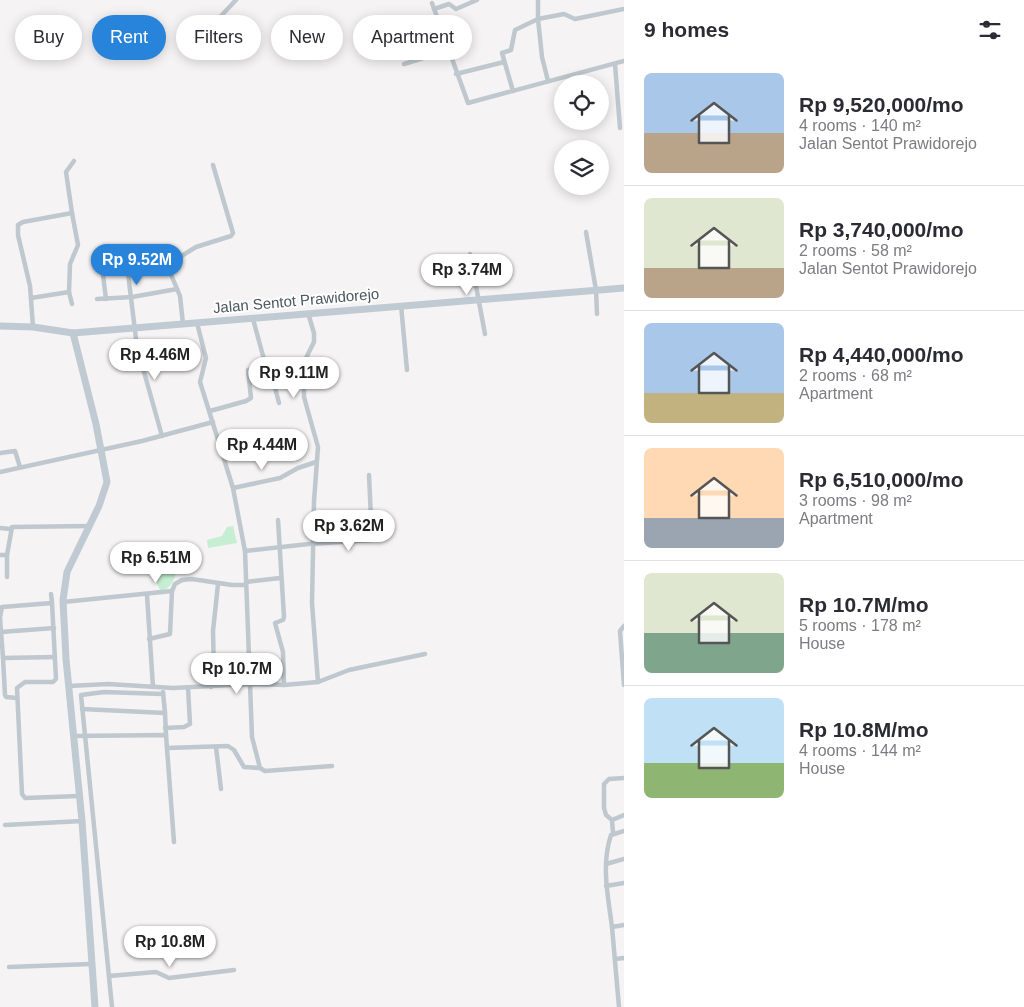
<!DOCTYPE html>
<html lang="en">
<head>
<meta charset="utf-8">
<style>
	body { margin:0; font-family:Helvetica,sans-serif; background:#f2f2f3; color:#2b2b33; height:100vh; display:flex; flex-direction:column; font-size:19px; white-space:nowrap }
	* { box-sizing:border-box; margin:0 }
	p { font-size:16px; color:#7c7c81 }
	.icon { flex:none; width:28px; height:28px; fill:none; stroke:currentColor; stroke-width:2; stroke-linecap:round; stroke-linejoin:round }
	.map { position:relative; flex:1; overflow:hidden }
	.details { display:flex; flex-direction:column; background:#fff; width:400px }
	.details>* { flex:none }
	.guide { position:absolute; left:15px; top:15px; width:475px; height:45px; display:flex; gap:10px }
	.fabs { position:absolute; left:554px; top:75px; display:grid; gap:10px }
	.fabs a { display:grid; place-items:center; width:55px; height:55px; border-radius:50%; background:#fff; box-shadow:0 2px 12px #0003; font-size:25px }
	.price { position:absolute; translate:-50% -42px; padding:0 11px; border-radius:18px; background:#fff; color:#222; font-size:16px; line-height:32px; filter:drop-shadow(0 1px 2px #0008) }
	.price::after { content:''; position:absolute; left:50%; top:30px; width:15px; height:11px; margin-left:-8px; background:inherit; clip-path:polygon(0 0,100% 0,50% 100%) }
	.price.selected { background:#2883da; color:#fff }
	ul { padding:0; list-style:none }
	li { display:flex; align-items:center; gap:15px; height:125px; padding:0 20px }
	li+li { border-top:1px solid #e1e1e2 }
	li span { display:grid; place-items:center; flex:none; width:140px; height:100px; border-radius:8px; color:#555 }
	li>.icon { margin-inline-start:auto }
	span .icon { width:60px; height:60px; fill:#fffc; stroke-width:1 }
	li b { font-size:21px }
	h2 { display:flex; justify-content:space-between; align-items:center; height:60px; padding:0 20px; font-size:21px }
	.tag { padding:0 18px; border-radius:22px; background:#fff; box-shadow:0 2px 12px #0003; font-size:18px; line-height:45px }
	.tag.selected { background:#2883da; color:#fff }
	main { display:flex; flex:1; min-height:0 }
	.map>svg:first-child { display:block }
</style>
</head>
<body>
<main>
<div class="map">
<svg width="624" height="1007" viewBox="0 0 624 1007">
	<rect width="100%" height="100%" fill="#f5f3f3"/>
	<g fill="#c6eed2">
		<path d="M233,526l4,17 -29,5 -1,-8 15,-4 5,-9z"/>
		<path d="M151,552c31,-1 31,31 10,40l-10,-21z"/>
	</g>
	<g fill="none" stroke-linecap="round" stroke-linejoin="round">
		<g stroke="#bfc8ce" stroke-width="4.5">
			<path d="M432,3l36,100 156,-42"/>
			<path d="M434,9l15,-5 7,5 21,-9"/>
			<path d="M221,16l15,-16"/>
			<path d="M407,26l10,34"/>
			<path d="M404,64l45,-14"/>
			<path d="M615,64l5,64"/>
			<path d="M456,74l48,-12"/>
			<path d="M548,81l-6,-24 -4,-38 26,-5 11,5 49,-10"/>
			<path d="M513,91l-11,-38 9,-3 4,-20 23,-11v-19"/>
			<path d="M72,213l-6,-41 8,-11"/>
			<path d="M586,232l10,58 1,24"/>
			<path d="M470,254l15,80"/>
			<path d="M126,257l11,90 25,89"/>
			<path d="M102,267l4,32"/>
			<path d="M69,292l3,12"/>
			<path d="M31,298l38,-6 1,-28 8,-19 -6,-32 -49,9 -5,3v10l12,51 3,41"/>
			<path d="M97,299l35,-2 45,-8"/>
			<path d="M401,305l6,65"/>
			<path d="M308,313l6,20v9l-10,20v35l14,50 -4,54 -2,102 6,79"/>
			<path d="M197,323l9,35 -6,24 33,106 12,63 5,133 34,1 34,-3 31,-12 76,-16"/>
			<path d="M183,324l-3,-28 -13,-31 29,-18 35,-11 2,-3 -20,-68"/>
			<path d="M265,363l8,17 6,23"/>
			<path d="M210,411l36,-10 5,-3 -3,-28 17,-7 -12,-44"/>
			<path d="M0,453l15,-2 5,16"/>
			<path d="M0,472l142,-31 71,-19"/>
			<path d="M233,488l47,-10 18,-10 18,-6"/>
			<path d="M278,520l6,97 -1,3 -8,3 8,29 1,33"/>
			<path d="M0,528l10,1"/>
			<path d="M245,551l64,-7 63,-4 -3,-65"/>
			<path d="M0,555h7l5,-28 78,-1"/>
			<path d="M7,555v22"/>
			<path d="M246,582l34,-4"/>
			<path d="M51,594l1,8"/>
			<path d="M147,595l6,92"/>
			<path d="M63,602l109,-11 3,-7 7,-4 10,-1 40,6h14"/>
			<path d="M0,617l2,-10 50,-4 4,76 -3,3h-28l-8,6 5,106 3,4 54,-2"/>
			<path d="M0,618l3,40 52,-1"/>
			<path d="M624,626l-4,5 4,54"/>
			<path d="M1,632l53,-4"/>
			<path d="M149,639l21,-5 2,-43"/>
			<path d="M3,658l2,37 1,2 11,1"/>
			<path d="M69,686l39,-2 65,4 77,-4 2,53 8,31 5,3 67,-5"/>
			<path d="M211,687l3,-14 -1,-42 5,-47"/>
			<path d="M163,692l2,21"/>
			<path d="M82,709l83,4 1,22"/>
			<path d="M165,728l19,-1 6,-3 -2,-36"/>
			<path d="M74,736l92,-1 8,107"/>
			<path d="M216,747l5,42"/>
			<path d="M167,748l61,-2 6,4 10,17 16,1"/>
			<path d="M612,820l12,-5"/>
			<path d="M5,825l77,-4"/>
			<path d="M613,833l-1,-13 -6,-5 -2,-7v-24l5,-5 15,-1"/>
			<path d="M606,864l18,-5"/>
			<path d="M606,886l18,-3"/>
			<path d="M612,927c-4,-31 -11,-62 -1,-92l13,-4"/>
			<path d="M615,959l9,-1"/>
			<path d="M9,967l82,-3"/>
			<path d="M109,976l47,-4 13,6 65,-8"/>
			<path d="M112,1007l-31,-312 23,-3 59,2"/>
			<path d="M619,1007l-7,-80 12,-2"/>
		</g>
		<g stroke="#c0cad2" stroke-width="7">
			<path d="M0,326l33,1 40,6 551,-45"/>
			<path d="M73,333l23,91 11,58 -8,24 -32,66 -4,28 3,59 16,162 13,186"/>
		</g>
	</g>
	<g text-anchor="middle" stroke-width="4" stroke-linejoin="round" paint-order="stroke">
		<g font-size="15" fill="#4b575f" stroke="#fff">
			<text transform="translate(296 301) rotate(-5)" y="5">Jalan Sentot Prawidorejo</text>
		</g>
	</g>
</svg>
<div class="fabs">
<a><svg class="icon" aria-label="locate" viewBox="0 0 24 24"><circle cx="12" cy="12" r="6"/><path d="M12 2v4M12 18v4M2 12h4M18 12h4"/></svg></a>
<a><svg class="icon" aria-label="layers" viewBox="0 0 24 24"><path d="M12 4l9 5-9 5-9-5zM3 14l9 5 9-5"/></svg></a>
</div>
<b class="price selected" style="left:137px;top:286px">Rp 9.52M</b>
<b class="price" style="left:467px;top:296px">Rp 3.74M</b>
<b class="price" style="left:155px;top:381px">Rp 4.46M</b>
<b class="price" style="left:294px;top:399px">Rp 9.11M</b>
<b class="price" style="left:262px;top:471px">Rp 4.44M</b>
<b class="price" style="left:349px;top:552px">Rp 3.62M</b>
<b class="price" style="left:156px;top:584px">Rp 6.51M</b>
<b class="price" style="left:237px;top:695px">Rp 10.7M</b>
<b class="price" style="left:170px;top:968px">Rp 10.8M</b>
<div class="guide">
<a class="tag">Buy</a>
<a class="tag selected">Rent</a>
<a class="tag">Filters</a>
<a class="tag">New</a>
<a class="tag">Apartment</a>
</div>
</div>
<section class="details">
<h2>9 homes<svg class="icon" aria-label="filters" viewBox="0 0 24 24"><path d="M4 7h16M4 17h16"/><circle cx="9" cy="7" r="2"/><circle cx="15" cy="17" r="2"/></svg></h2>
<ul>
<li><span style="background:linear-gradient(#a9c7e8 60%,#b9a48a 0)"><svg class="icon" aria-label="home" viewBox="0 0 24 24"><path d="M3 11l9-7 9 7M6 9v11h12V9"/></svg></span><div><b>Rp 9,520,000/mo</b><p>4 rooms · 140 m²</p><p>Jalan Sentot Prawidorejo</p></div></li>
<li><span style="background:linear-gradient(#dfe7d0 70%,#b9a48a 0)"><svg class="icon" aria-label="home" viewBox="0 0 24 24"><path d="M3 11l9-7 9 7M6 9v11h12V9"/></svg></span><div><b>Rp 3,740,000/mo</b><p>2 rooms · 58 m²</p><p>Jalan Sentot Prawidorejo</p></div></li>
<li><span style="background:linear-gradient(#a9c7e8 70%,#c2b280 0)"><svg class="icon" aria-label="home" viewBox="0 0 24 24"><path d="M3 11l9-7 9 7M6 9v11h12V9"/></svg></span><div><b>Rp 4,440,000/mo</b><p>2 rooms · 68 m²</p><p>Apartment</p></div></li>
<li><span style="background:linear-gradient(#ffd9b3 70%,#9aa5b1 0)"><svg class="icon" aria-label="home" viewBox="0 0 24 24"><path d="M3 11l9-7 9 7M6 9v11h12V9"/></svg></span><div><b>Rp 6,510,000/mo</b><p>3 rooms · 98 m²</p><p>Apartment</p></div></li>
<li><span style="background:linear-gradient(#dfe7d0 60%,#7fa58c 0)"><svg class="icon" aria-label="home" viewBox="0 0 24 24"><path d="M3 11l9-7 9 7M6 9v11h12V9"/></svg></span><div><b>Rp 10.7M/mo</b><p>5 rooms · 178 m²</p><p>House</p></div></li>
<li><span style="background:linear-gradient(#bfe0f5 65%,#8fb573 0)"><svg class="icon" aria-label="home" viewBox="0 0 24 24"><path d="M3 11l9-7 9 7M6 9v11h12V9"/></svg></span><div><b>Rp 10.8M/mo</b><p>4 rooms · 144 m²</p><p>House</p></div></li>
</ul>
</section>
</main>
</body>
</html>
